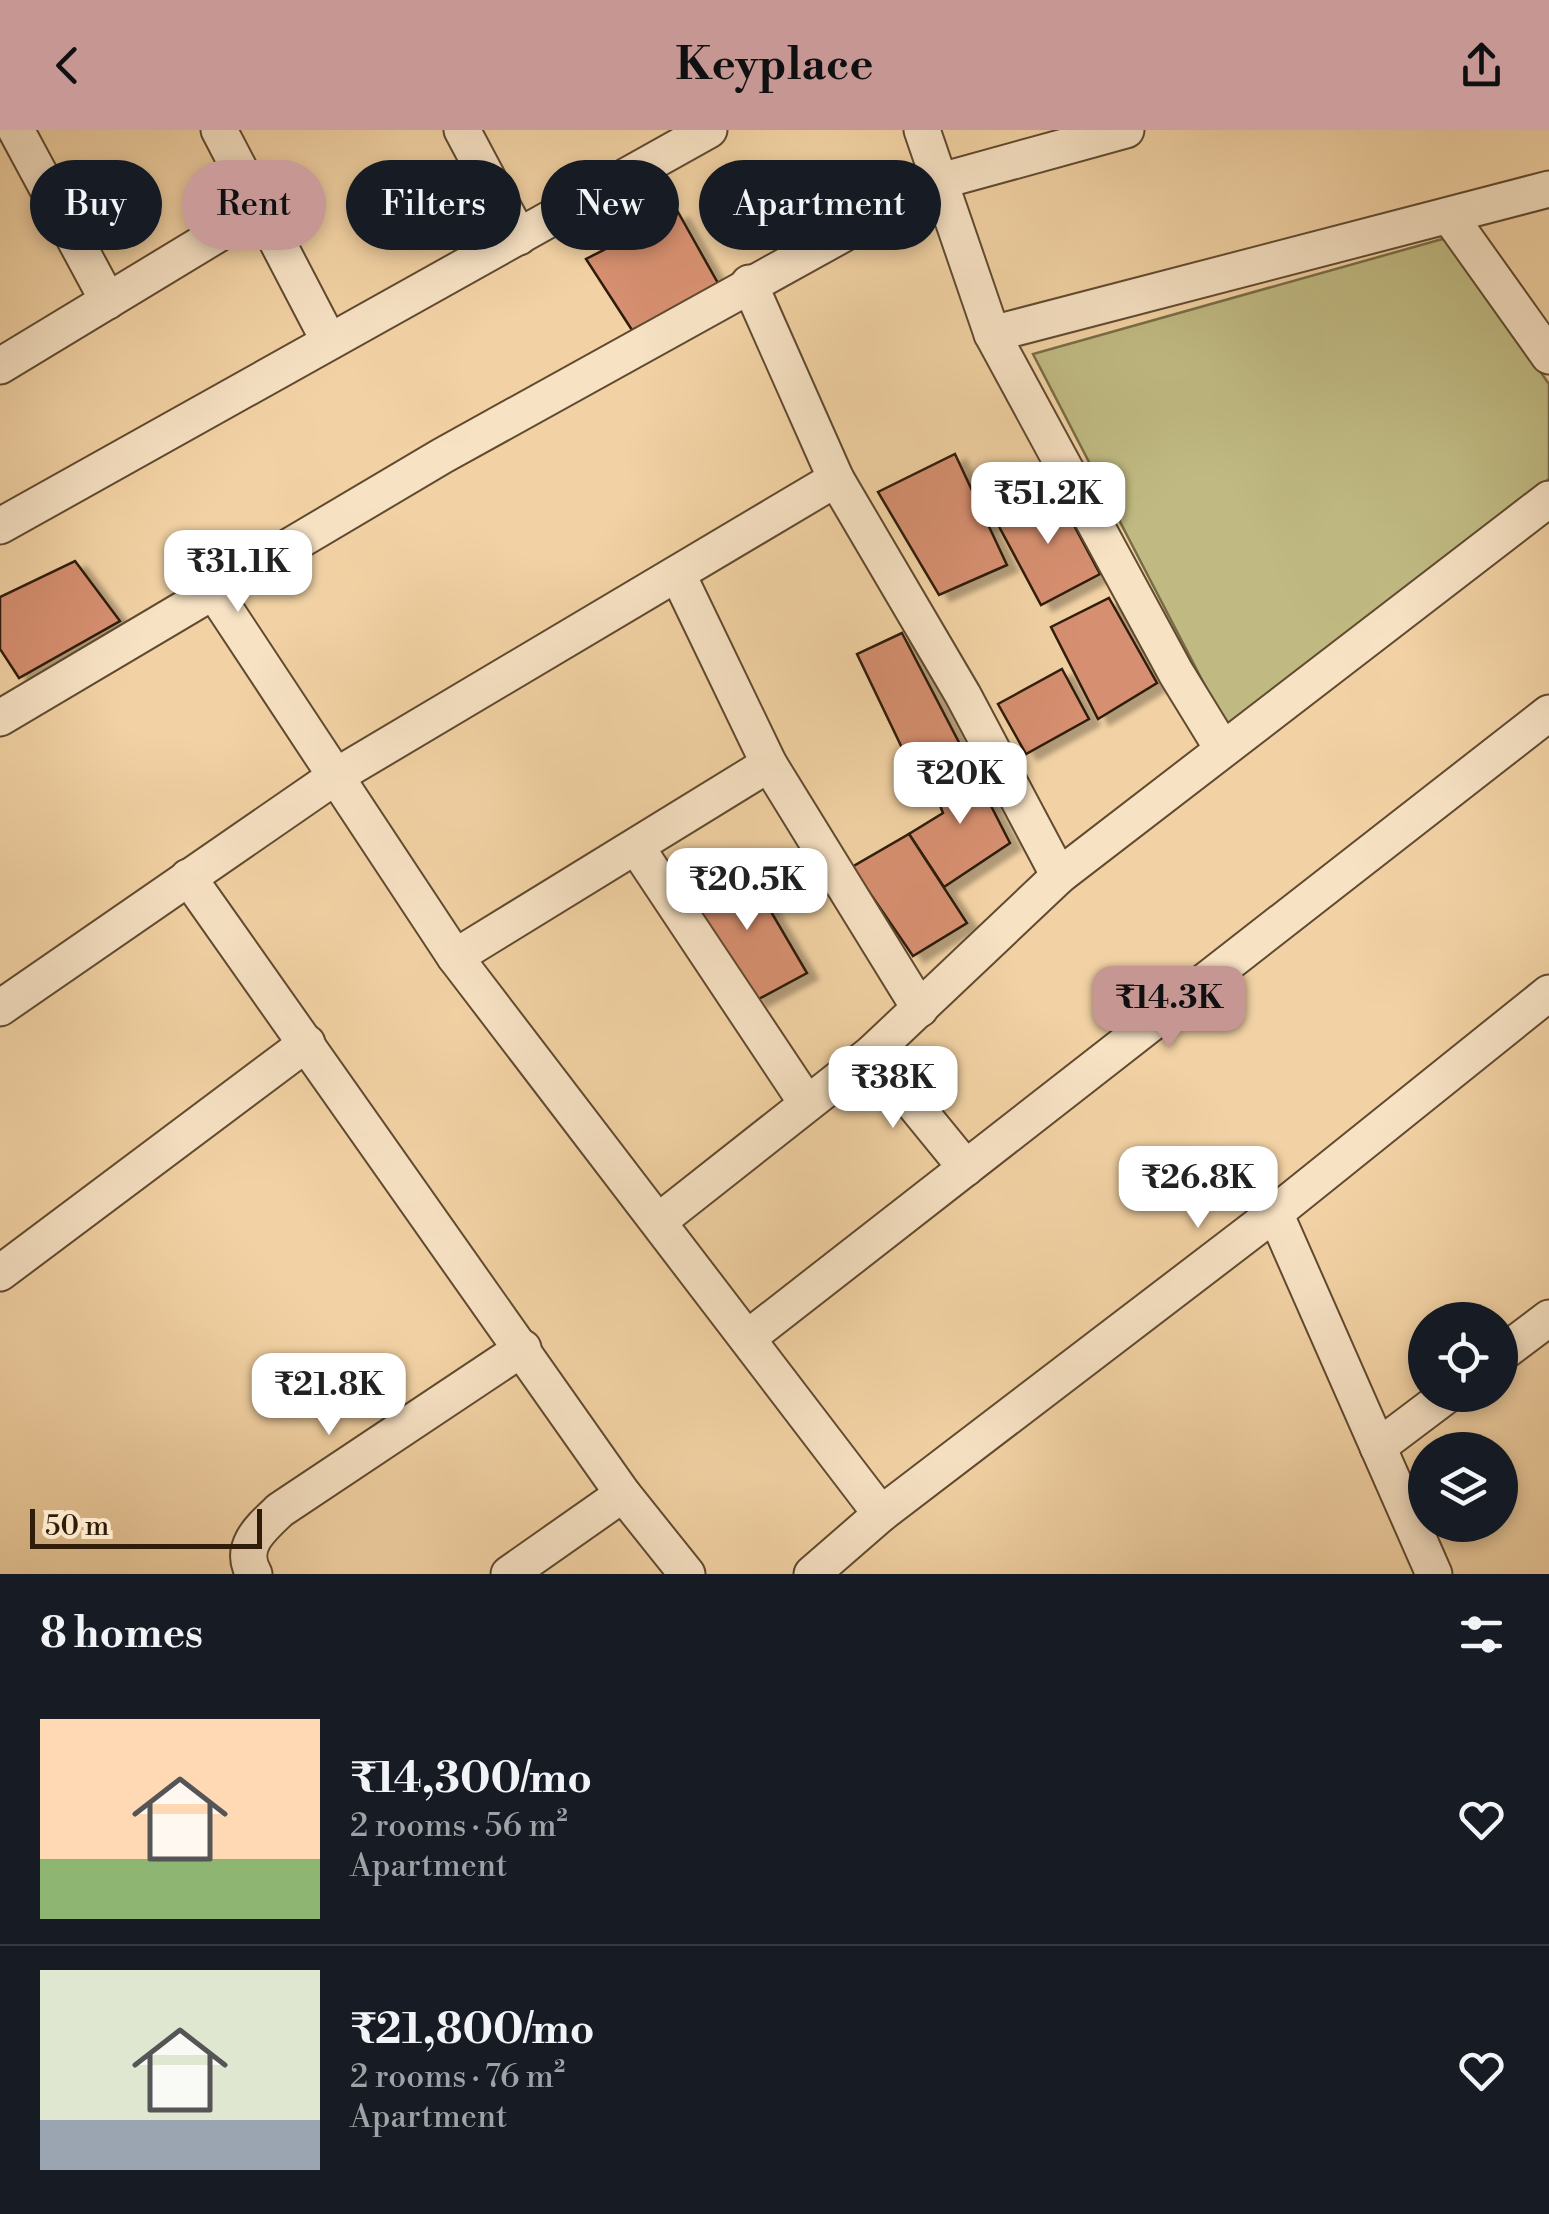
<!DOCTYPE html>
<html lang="en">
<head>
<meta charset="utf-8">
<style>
	body { margin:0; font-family:"Libre Bodoni",serif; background:#20242c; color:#f1f3f6; height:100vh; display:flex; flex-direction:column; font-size:38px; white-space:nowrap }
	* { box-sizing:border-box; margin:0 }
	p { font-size:32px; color:#9ea1a6 }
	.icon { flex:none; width:55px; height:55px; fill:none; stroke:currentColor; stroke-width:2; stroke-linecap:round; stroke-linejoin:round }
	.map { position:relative; height:1444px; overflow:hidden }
	.side { display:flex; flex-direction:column; background:#171b24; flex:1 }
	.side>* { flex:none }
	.guide { position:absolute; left:30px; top:30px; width:1000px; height:90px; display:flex; gap:20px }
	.tools { position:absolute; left:1408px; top:1172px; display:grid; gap:20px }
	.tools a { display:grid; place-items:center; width:110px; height:110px; border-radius:50%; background:#171b24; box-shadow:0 5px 15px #0003; font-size:50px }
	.scale { position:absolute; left:30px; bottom:25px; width:232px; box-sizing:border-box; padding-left:10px; border:5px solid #2f1d09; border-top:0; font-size:28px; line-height:35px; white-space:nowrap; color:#2f1d09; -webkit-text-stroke:8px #f7e2c4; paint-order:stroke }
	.price { position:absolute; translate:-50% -85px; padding:0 22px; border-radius:20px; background:#fff; color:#222; font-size:32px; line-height:65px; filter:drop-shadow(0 2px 5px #0008) }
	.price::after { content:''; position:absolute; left:50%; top:60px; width:30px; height:22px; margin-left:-15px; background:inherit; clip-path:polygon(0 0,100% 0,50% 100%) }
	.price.on { background:#c59692; color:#111 }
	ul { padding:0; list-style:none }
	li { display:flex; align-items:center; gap:30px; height:250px; padding:0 40px }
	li+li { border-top:2px solid #363941 }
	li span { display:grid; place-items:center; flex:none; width:280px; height:200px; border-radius:0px; color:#555 }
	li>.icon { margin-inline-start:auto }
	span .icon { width:120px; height:120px; fill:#fffc; stroke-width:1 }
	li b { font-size:42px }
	h2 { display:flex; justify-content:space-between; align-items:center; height:120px; padding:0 40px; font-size:42px }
	.pill { padding:0 35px; border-radius:45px; background:#171b24; box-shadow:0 5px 15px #0003; font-size:35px; line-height:90px }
	.pill.on { background:#c59692; color:#111 }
	header { display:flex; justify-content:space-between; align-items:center; height:130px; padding:0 40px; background:#c59692; color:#111; font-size:45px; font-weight:800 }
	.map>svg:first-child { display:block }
</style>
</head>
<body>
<header><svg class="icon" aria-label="back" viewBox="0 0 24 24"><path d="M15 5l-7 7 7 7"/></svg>Keyplace<svg class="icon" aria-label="share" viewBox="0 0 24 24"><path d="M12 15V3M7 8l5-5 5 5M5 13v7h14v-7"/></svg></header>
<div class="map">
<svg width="1549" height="1444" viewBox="0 0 1549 1444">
	<defs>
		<filter id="shadow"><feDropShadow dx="11" dy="6" stdDeviation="2.5" flood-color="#0004"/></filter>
	</defs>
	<rect width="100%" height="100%" fill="#f2d2a4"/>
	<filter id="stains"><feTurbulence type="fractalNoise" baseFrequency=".002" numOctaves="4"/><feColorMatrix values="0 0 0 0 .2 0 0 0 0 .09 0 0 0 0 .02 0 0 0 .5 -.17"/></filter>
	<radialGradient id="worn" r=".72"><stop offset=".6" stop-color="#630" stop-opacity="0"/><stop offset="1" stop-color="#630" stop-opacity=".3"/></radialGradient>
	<path fill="#c0ba82" stroke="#786c46" stroke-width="2.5" d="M1446,108l103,146v95l-322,249 -194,-374z"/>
	<g fill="#d68f6f" stroke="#2f1d09" stroke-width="2.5" filter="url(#shadow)">
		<path d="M678,82l41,73 -87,45 -46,-71z"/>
		<path d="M955,324l52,111 -68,30 -61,-103z"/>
		<path d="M1055,360l45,84 -59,31 -46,-86z"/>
		<path d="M75,431l45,60 -101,57 -19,-29v-52z"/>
		<path d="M1109,468l48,85 -59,36 -47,-92z"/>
		<path d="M902,503l63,121 -49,23 -59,-123z"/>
		<path d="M1062,539l27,50 -63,35 -28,-50z"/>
		<path d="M969,633l41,80 -66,44 -35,-53 34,-21 -12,-30z"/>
		<path d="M909,704l58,89 -54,33 -61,-89z"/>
		<path d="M743,734l64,109 -52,28 -71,-104z"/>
	</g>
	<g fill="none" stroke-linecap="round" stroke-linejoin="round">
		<defs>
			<g id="street">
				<path d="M16,0l92,171"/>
				<path d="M219,0l110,211"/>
				<path d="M462,0l57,107"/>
				<path d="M922,0l70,204 184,339 46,75"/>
				<path d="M1450,87l99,139"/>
				<path d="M749,153l87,196 127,216 96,181"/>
				<path d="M992,204l557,-145"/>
				<path d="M0,236l261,-158"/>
				<path d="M0,396l709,-396"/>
				<path d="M678,445l91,189 151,245"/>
				<path d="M214,462l241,365 426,557"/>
				<path d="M0,588l442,-262 495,-274 189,-52"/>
				<path d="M637,718l169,254"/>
				<path d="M188,747l435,617 64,80"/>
				<path d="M455,827l314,-193"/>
				<path d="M0,878l336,-232 500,-297"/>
				<path d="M872,923l94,115"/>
				<path d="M1275,1083l159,361"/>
				<path d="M659,1091l213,-168 187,-177 490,-377"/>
				<path d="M0,1143l307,-230"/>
				<path d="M749,1207l800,-624"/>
				<path d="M1500,1225l49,-37"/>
				<path d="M1378,1317l69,-52"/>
				<path d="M254,1444c-16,-27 7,-46 26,-64l243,-162"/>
				<path d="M509,1444l114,-80"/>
				<path d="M812,1444l69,-60 394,-301 274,-220"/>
			</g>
		</defs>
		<use href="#street" stroke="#604a30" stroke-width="39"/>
		<use href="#street" stroke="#f7e2c4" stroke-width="35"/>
	</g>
	<rect width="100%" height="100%" filter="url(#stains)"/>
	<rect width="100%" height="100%" fill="url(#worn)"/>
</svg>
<div class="tools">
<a><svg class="icon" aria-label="locate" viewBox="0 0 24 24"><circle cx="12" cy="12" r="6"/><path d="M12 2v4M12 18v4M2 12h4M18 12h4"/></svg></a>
<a><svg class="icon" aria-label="layers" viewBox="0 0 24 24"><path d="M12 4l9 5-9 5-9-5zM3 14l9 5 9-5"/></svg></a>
</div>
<div class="scale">50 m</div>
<b class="price" style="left:1048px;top:417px">₹51.2K</b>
<b class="price" style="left:238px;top:485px">₹31.1K</b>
<b class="price" style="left:960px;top:697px">₹20K</b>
<b class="price" style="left:747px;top:803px">₹20.5K</b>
<b class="price on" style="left:1169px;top:921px">₹14.3K</b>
<b class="price" style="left:893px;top:1001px">₹38K</b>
<b class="price" style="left:1198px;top:1101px">₹26.8K</b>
<b class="price" style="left:329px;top:1308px">₹21.8K</b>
<div class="guide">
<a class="pill">Buy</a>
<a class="pill on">Rent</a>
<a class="pill">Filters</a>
<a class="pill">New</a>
<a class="pill">Apartment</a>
</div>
</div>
<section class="side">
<h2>8 homes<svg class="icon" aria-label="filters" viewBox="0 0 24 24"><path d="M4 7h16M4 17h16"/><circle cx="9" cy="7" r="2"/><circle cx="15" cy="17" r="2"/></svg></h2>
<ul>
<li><span style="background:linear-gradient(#ffd9b3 70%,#8fb573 0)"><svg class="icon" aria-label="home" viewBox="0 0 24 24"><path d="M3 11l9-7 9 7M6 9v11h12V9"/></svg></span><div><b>₹14,300/mo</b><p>2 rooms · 56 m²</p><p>Apartment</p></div><svg class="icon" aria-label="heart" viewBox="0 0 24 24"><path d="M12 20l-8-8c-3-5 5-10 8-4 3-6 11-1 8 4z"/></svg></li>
<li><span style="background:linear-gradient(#dfe7d0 75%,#9aa5b1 0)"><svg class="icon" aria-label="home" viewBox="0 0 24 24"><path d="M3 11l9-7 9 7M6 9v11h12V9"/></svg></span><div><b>₹21,800/mo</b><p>2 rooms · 76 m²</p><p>Apartment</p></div><svg class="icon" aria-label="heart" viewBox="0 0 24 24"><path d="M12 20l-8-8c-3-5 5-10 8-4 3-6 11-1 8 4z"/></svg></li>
</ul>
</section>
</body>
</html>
